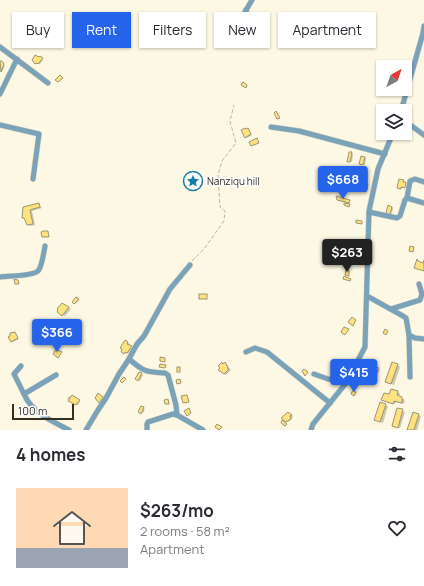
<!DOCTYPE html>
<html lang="en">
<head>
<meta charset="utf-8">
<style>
	body { margin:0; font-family:Manrope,sans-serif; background:#f7f7f7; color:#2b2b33; height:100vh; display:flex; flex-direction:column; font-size:15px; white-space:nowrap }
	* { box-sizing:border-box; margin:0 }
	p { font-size:13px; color:#7c7c81 }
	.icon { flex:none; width:22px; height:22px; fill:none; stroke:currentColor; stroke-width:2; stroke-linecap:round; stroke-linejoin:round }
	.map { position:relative; height:430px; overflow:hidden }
	.side { display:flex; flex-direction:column; background:#fff; flex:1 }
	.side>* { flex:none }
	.hud { position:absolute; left:12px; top:12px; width:400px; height:36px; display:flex; gap:8px }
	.needle { width:26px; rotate:40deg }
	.controls { position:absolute; left:376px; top:60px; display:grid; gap:8px }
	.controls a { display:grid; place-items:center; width:36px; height:36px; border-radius:0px; background:#fff; box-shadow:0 1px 3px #0004; font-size:20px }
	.scale { position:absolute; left:12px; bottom:10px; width:62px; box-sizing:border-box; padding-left:4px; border:2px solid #332f22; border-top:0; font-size:11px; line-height:14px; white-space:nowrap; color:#332f22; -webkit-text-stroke:3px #fff; paint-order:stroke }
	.price { position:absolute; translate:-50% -34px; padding:0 9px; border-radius:4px; background:#2563eb; color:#fff; font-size:13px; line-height:26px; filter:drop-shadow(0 1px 2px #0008) }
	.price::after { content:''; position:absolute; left:50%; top:24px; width:12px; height:9px; margin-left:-6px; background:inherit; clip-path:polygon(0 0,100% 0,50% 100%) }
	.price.current { background:#222; color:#fff }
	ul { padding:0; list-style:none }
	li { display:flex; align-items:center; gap:12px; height:100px; padding:0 16px }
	li span { display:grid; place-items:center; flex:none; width:112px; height:80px; border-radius:0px; color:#555 }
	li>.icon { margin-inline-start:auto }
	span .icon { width:48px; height:48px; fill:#fffc; stroke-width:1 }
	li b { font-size:17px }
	h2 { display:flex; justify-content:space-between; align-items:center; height:48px; padding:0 16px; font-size:17px }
	.chip { padding:0 14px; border-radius:0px; background:#fff; box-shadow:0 1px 3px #0004; font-size:14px; line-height:36px }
	.chip.current { background:#2563eb; color:#fff }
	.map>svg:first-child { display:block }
</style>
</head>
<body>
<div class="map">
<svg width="424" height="430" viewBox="0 0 424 430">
	<rect width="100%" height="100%" fill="#fdf8e3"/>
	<g fill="#0003">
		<path d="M40,57l3,3 -3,4h-5z"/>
		<path d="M0,62l5,4 -3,6 -2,-1z"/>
		<path d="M248,129l4,6 -5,3 -1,-1z"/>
		<path d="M351,153l2,1 -1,8 -3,-1z"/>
		<path d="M365,158h1l-1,7 -3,-1z"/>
		<path d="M39,204l3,4 -10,3 3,14 -5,1 -7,-9 1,-9z"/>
		<path d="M392,207l1,1 -1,6 -3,-1z"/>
		<path d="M76,298l3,2 -3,4 -2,-2z"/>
		<path d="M63,304l8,5 -6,7 -7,-4z"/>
		<path d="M15,333l4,6 -6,3 -2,-1z"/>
		<path d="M126,342l4,2 -1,2 4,2 -3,5h-2l-1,1 -4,-2z"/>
		<path d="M225,363l6,7 -5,5 -2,-1z"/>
		<path d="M397,365l3,2 -6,18 -8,-3z"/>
		<path d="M376,368l4,2 -3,5 -3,-2z"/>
		<path d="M140,373l3,2 -3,6 -3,-2z"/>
		<path d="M397,392l3,1 -1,4 5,2 1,3 -2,2 -7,-2 -1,2 -10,-3 5,-5z"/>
		<path d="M69,396l11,5 -2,4 -11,-6z"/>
		<path d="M380,403l8,3 -5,17 -8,-3z"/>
		<path d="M141,407l4,2 -2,4 -4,-2z"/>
		<path d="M398,409l7,3 -5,16 -4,-1z"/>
		<path d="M290,414l3,2 -1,3 -4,3 -1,-1z"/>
		<path d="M418,415l3,1 -4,14h-8z"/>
	</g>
	<g fill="#fee27d" stroke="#9e9575">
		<path d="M35,55l4,2 1,-1 3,2 -5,6 -1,-1 -2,1 -3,-4z"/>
		<path d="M0,61h2l2,3 -3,8z"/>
		<path d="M60,75l3,3 -5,4 -3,-2z"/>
		<path d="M243,82l4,3 -1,3 -5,-3z"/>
		<path d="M276,111l4,7 -3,1 -3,-6z"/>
		<path d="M245,128l1,1 2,-1 3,6 -6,4 -4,-8z"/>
		<path d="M257,138l2,5 -8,3 -2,-4z"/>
		<path d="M349,152h3l-2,10h-3z"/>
		<path d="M361,156l4,1 -2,8 -4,-1z"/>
		<path d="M358,168h5l-2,8 -4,-1z"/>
		<path d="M399,179l5,1 -1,2h3l-1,6 -4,-1v2l-4,-1z"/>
		<path d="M364,183l4,1 -2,8 -3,-1z"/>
		<path d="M336,196l14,4 -1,3 -12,-3z"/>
		<path d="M39,203l1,4 -10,3 3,14 -6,1 -3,-7h-2l1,-11z"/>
		<path d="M344,203l6,1 -1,3 -5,-2z"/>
		<path d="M388,205l4,2 -2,7 -4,-1z"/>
		<path d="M356,220l6,1v3l-6,-1z"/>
		<path d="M43,231h5l1,6h-7l-1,-5z"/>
		<path d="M410,246l4,1 -1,5 -4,-1z"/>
		<path d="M417,259l1,1v1l5,2 1,-3v11l-10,-3z"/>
		<path d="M346,270h3v6l-4,-1z"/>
		<path d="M344,276l7,3 -1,2 -7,-2z"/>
		<path d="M14,279l4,1 1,4h-4z"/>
		<rect x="199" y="294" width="8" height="5"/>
		<path d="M76,297l3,2 -5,5 -2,-2z"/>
		<path d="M62,303l7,4 -7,9 -5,-4 1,-2 -1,-1z"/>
		<path d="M352,317l4,3 -3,6 -5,-4z"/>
		<path d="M48,321l6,5 -5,6 -4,-3v-4z"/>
		<path d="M344,327l5,2 -4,6 -4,-3z"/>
		<path d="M385,329l3,2 -2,4 -3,-2z"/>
		<path d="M15,332l3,6 -7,4 -3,-5 2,-1v-3z"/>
		<path d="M125,340l3,2 -1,2 5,2 -5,7 -2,-1 -1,2 -3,-2 1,-3 -2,-1z"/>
		<path d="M56,349l6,3 -4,6 -5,-4z"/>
		<path d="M160,357l5,1v4l-5,-1z"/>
		<path d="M222,362l1,2 2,-2 3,5 -1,1 2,1 -5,5 -6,-4 2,-2 -2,-2z"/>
		<path d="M392,362l6,2 -7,20 -6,-2z"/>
		<path d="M160,364l6,1 -1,3 -6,-1z"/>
		<rect x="177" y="367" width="3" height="5"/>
		<path d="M376,367l3,1 -4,7 -3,-2z"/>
		<path d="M304,369l4,3 -3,4 -3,-5z"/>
		<path d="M139,372l3,1 -4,8 -3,-2z"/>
		<path d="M124,377l2,2 -4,4 -2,-2z"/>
		<path d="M180,379l1,4 -4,1 -1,-4z"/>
		<path d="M391,389l7,2 -1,4 5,2v6l-8,-2 -1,3 -12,-4 3,-7 5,1z"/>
		<path d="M353,390l3,2 -2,4 -3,-2z"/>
		<path d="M98,393l5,4 -4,6 -4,-5z"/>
		<path d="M72,395l8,5 -4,5 -8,-4z"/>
		<path d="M187,395l2,7 -6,1 -2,-7z"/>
		<path d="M168,399l1,5h-4l-1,-4z"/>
		<path d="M380,402l6,2 -6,18 -6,-2z"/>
		<path d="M141,406l3,1 -3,7 -3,-2z"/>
		<path d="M189,408l2,5 -4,3 -3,-5z"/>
		<path d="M397,408l6,1 -5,19 -6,-2z"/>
		<path d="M288,412l4,3 -2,1 1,3 -5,3 -5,-4z"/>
		<path d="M413,412l6,2 -5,16h-7z"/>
		<path d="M282,420l5,4 -2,2 -4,-3z"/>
		<path d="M217,424l5,3 -3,3 -4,-3z"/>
	</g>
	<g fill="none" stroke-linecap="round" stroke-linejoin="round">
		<defs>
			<g id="minor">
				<path d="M246,10l3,18"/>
				<path d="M232,34l20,-34"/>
				<path d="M0,47l48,36"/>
				<path d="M0,94l17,-35"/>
				<path d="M401,111l22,-78 1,-7"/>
				<path d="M405,121l19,14"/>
				<path d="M0,125l39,9 -6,45"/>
				<path d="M271,127l28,4 86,23"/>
				<path d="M407,198l3,-17 5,-2 9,3"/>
				<path d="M369,212l28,6 3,-2 5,-16 2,-2 17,5"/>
				<path d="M0,277c8,-1 33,-1 38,-6 4,-4 6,-20 7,-25"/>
				<path d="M367,296l36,20 3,2 3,17 6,3 9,1"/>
				<path d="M391,309l29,-9 2,-6 -3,-10"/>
				<path d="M409,335l1,42"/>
				<path d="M246,352l9,-4 12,4 63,51"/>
				<path d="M129,359c15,13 17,13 36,14l3,2 8,30 1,10"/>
				<path d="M21,366l-7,8 10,20"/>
				<path d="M314,374l14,5 20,1"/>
				<path d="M56,375l-32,19c8,19 28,27 45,36"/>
				<path d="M86,430l12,-20 8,-12 13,-24 10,-15 8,-15 7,-8 26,-47 20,-24"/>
				<path d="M147,430v-6l1,-2 25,-8 4,1 26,15"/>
				<path d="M311,430l2,-6 33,-41 19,-36 4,-136 9,-42 15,-36"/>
			</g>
		</defs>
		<use href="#minor" stroke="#d9d4c0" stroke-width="6"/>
		<path stroke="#bbb6a4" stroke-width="1" stroke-dasharray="4 2" stroke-linecap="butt" d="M192,261l12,-12 20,-28 1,-10 -5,-4 -2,-32 4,-14 14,-18 -6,-22 4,-16"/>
		<use href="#minor" stroke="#7aa3ba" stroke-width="5"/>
	</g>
	<defs>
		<symbol id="sight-ring" viewBox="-11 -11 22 22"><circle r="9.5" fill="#fff" stroke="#197da8" stroke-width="1.5"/><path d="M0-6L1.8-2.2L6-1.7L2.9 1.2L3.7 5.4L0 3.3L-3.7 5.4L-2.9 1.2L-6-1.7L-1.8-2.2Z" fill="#197da8"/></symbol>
	</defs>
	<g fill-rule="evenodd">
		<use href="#sight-ring" x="182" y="170" width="22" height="22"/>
	</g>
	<g text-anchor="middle" stroke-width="3" stroke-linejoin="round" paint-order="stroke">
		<g font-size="10" fill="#332f22" stroke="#fff" text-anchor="start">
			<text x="207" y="185">Nanziqu hill</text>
		</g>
	</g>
</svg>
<div class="controls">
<a><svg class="needle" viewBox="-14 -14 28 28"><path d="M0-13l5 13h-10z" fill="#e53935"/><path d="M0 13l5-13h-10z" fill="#7c7c81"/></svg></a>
<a><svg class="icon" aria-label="layers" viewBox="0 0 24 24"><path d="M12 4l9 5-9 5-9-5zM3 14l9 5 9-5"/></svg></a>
</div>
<div class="scale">100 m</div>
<b class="price" style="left:343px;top:200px">$668</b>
<b class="price current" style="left:347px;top:273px">$263</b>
<b class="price" style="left:57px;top:353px">$366</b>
<b class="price" style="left:354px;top:393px">$415</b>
<div class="hud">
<a class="chip">Buy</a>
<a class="chip current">Rent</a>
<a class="chip">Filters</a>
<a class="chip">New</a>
<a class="chip">Apartment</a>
</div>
</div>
<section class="side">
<h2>4 homes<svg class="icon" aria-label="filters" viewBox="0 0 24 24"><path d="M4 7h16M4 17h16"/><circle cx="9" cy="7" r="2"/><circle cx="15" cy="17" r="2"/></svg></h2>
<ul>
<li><span style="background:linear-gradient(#ffd9b3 75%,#9aa5b1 0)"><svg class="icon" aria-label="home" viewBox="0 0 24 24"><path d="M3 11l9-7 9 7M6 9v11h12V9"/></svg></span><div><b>$263/mo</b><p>2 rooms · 58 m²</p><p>Apartment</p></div><svg class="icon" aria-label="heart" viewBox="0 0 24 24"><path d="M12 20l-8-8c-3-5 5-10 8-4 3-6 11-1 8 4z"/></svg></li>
</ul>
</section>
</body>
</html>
